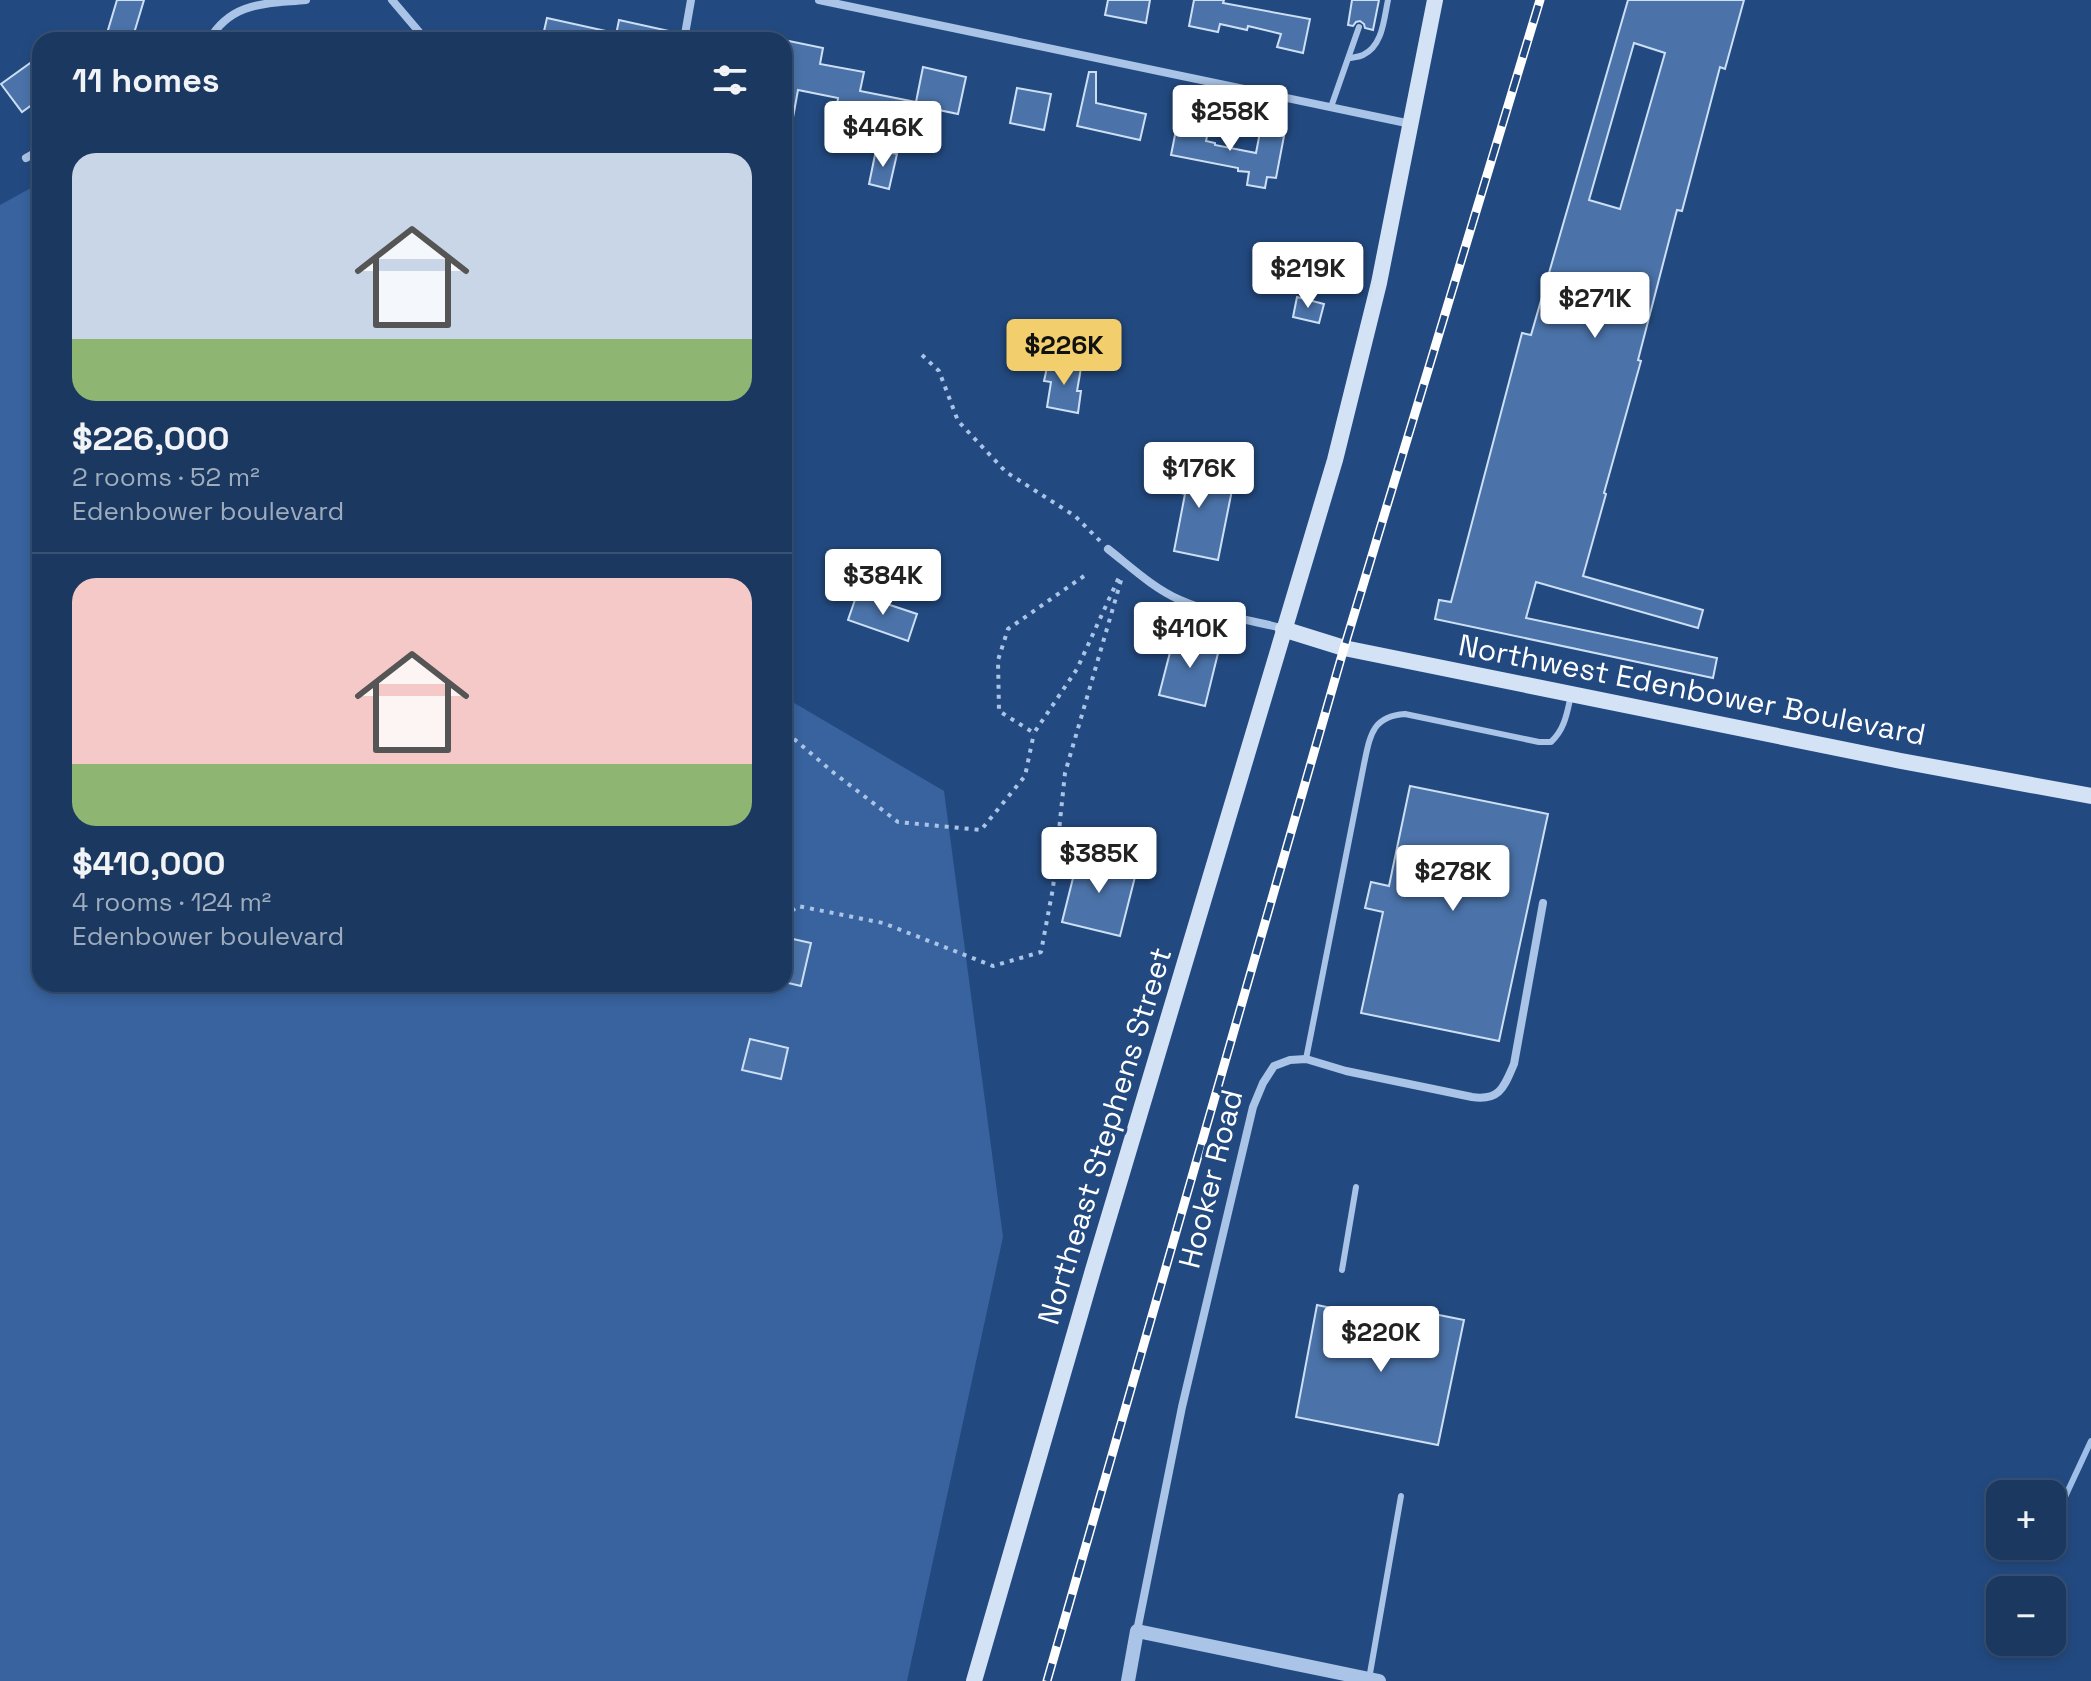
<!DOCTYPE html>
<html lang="en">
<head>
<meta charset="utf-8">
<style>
	body { margin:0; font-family:"Space Grotesk",sans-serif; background:#274369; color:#f1f3f6; height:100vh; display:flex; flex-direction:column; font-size:30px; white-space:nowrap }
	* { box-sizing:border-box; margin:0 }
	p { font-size:26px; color:#9facbd }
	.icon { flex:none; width:44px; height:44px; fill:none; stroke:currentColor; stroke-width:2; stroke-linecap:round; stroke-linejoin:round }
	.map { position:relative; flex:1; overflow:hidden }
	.details { position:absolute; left:32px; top:32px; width:760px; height:960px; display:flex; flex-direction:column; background:#1a3860; border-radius:24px; box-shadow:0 4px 12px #0003,0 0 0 2px #385275 }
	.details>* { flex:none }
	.buttons { position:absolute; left:1986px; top:1480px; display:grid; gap:16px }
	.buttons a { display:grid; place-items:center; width:80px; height:80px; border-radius:16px; background:#1a3860; box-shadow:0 4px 12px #0003,0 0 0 2px #385275; font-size:40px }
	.price { position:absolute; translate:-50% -68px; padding:0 18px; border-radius:8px; background:#fff; color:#222; font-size:26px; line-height:52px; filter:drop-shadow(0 2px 4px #0008) }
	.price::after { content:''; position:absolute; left:50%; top:48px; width:24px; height:18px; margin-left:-12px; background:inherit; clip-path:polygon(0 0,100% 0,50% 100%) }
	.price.on { background:#f2ce6d; color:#111 }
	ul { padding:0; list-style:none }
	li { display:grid; align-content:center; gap:16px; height:424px; padding:0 40px }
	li+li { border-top:2px solid #385275 }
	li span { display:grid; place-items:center; height:248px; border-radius:24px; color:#555 }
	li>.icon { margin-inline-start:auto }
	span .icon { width:144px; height:144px; fill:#fffc; stroke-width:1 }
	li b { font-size:34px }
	h2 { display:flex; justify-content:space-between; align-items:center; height:96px; padding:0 40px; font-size:34px }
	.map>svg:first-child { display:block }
</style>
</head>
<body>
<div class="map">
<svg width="2091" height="1681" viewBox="0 0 2091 1681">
	<rect width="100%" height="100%" fill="#234a80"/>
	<path fill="#38639e" d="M40,183v801h744v-287l160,94 59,446 -96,444h-907v-1476z"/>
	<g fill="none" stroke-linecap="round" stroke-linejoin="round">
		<g stroke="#9ebfe8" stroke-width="6">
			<path d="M2052,1525l39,-84"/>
			<path d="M2037,1557l5,-11"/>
		</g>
	</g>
	<g fill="#4b73a9" stroke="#cddff5" stroke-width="2" fill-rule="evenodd">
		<path d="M117,0h27l-12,40h-27z"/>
		<path d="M1108,0h42l-4,23 -41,-8z"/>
		<path d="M1194,0h30l-1,3 87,16 -7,34 -26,-6 4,-13 -33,-8 -1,4 -27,-6 -2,8 -29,-6z"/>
		<path d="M1352,0h27l-6,30 -8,-2 -1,-4 -4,-3 -4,1 -3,4 -5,-1z"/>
		<path d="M1628,0h116l-19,69 -5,-2 -38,144 -5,-1 -39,150 3,1 -37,132 2,1 -23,82 120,34 -5,18 -162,-46 -10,36 191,40 -4,20 -278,-59 4,-19 12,2 71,-269 9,2zM1634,43l31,10 -45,156 -31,-9z"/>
		<path d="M547,18l68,15 -1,7h-72z"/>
		<path d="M619,20l59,13 -1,7h-62z"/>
		<path d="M784,40l39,8 -3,16 44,8 -4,19 56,11 7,-35 43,10 -8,37 -29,-6 -3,12 -20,-4 -2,7 -9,-2 -3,16 -25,-5 1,-7 -16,-3 1,-7 -17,-3 2,-14 -40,-8 -6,33h-8z"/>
		<path d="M40,56v43l-18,13 -21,-28z"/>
		<path d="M1089,72h7v31l50,11 -6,26 -63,-14z"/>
		<path d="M1017,88l34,6 -7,36 -34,-7z"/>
		<path d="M1178,120l31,7 -3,14 9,2v2l41,8 4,-21 24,4 -8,42 -9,-1 -2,11 -18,-3 2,-13 -11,-1v-3l-67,-13z"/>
		<path d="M876,150l21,4 -8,35 -20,-5z"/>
		<path d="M1297,297l27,7 -5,19 -26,-6z"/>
		<path d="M1048,363l33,5 -4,23h4l-3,22 -31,-6 4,-25 -7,-1z"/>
		<path d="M1155,468l34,8 1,-5 44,9 -16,80 -44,-9 11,-57 -34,-8z"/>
		<path d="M857,594l60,20 -9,27 -60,-21z"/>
		<path d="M1175,633l45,12 -15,61 -46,-11z"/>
		<path d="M1410,786l138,28 -49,227 -138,-28 22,-101 -18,-4 6,-26 18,4z"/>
		<path d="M1079,854l58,15 -17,67 -58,-14z"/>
		<path d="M784,937l27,6 -10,43 -17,-4z"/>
		<path d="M750,1039l38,9 -7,31 -39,-9z"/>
		<path d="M1317,1305l43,9 -1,7 46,9 4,-21 55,11 -26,125 -142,-28z"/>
	</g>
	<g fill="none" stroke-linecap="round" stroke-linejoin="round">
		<g stroke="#aac4e7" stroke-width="4" stroke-dasharray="4 6" stroke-linecap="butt">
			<path d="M922,355l17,16 19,50 48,51 69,44 26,26"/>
			<path d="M1084,576l-76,53 -10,31 1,51 35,22 43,-64 43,-94"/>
			<path d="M784,739h10l40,34 64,49 83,8 44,-54 9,-43"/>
			<path d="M784,917l14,-11 85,17 110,43 48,-14 12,-64 12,-115 57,-196"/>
		</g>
		<g stroke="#aac4e7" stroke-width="6">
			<path d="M1350,58c4,-1 9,-1 13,-3 20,-9 21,-37 25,-55"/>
			<path d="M1331,107l28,-80"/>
			<path d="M1306,1059l58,-295c6,-28 8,-48 41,-50l134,28h12c14,-13 16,-29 20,-47"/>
			<path d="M1342,1270l14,-83"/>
			<path d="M1369,1679l32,-183"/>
		</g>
		<g stroke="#aac4e7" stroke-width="8">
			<path d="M392,0l34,40"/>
			<path d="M819,0l592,124"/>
			<path d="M209,40c23,-39 57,-36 97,-40"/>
			<path d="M684,40l7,-40"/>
			<path d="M26,158l14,-8"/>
			<path d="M1108,549c23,18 45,39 72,51 32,14 68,20 102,28"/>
			<path d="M1137,1631l45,-224 71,-300 10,-24 11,-17 16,-6 16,-1 40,12 126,26c28,4 32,-10 42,-33l29,-161"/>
		</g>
		<path stroke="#aac4e7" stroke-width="14" d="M1128,1681l9,-50 242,50"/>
		<g stroke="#d4e2f6" stroke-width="16">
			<path d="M1283,629l61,19 557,113 190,35"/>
			<path d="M974,1681l119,-411 242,-810 44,-177 56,-283"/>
		</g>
		<defs>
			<path id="rail" d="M1047,1681l297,-1033 196,-648"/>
		</defs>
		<use href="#rail" stroke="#fff" stroke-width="9"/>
		<use href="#rail" stroke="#234a80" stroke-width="6" stroke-dasharray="18" stroke-linecap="butt"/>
	</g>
	<g text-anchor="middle" stroke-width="7" stroke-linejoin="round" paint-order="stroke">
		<g font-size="30" fill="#fff" stroke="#234a80">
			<text transform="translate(1692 690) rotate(11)" y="10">Northwest Edenbower Boulevard</text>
			<text transform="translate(1105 1136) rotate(-73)" y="10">Northeast Stephens Street</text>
			<text transform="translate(1211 1179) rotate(-76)" y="10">Hooker Road</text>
		</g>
	</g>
</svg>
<div class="buttons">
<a>+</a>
<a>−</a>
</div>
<b class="price" style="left:1230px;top:153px">$258K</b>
<b class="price" style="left:883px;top:169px">$446K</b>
<b class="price" style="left:1308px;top:310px">$219K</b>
<b class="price" style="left:1595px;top:340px">$271K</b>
<b class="price on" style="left:1064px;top:387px">$226K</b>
<b class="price" style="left:1199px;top:510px">$176K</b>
<b class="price" style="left:883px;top:617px">$384K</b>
<b class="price" style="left:1190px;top:670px">$410K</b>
<b class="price" style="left:1099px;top:895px">$385K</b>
<b class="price" style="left:1453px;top:913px">$278K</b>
<b class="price" style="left:1381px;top:1374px">$220K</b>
<section class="details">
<h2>11 homes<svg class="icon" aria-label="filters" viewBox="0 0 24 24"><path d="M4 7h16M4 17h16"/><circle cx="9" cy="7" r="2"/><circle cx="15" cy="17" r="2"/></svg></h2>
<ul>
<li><span style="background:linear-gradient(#c9d6e8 75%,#8fb573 0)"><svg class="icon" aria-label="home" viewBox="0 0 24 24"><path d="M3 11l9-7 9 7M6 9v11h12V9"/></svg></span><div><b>$226,000</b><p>2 rooms · 52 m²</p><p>Edenbower boulevard</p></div></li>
<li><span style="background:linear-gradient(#f6c9c9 75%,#8fb573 0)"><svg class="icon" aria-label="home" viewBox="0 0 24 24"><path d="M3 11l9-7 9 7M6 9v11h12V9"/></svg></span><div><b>$410,000</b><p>4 rooms · 124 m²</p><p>Edenbower boulevard</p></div></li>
</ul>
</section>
</div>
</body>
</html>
